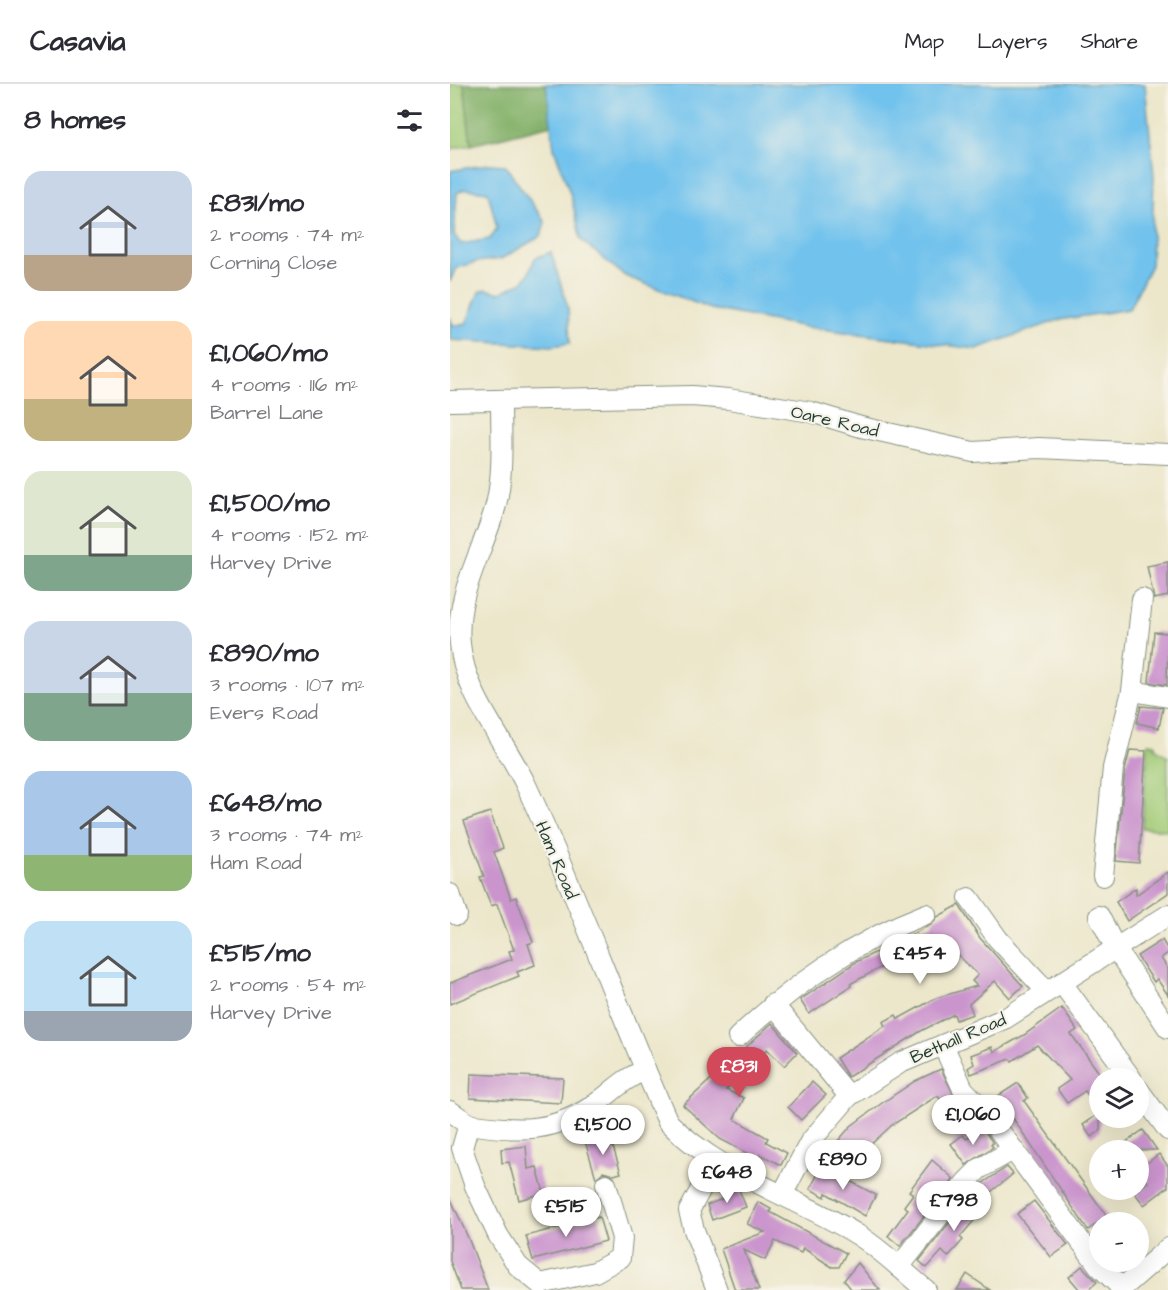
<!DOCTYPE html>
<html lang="en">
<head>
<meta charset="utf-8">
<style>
	body { margin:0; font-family:"Architects Daughter",sans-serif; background:#f2f2f3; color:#2b2b33; height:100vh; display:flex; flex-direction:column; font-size:22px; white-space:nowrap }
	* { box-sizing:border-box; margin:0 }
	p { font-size:20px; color:#7c7c81 }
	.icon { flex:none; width:33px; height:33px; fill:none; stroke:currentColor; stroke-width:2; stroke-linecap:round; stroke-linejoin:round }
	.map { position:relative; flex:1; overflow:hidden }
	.side { display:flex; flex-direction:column; background:#fff; width:450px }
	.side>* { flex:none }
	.tools { position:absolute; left:639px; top:984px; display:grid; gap:12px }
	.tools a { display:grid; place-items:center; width:60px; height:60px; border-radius:50%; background:#fff; box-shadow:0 6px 24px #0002; font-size:30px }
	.price { position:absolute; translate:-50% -51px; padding:0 14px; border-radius:21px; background:#fff; color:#222; font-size:20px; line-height:39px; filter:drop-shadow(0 2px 3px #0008) }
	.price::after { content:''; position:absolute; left:50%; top:36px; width:18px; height:14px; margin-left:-9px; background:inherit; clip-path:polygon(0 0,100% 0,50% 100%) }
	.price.selected { background:#d1495b; color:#fff }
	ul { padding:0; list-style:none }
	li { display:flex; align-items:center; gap:18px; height:150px; padding:0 24px }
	li span { display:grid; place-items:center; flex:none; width:168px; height:120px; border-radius:18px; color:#555 }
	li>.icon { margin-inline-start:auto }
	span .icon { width:72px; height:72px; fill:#fffc; stroke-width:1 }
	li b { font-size:26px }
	h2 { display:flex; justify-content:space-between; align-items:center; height:72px; padding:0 24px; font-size:26px }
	header { display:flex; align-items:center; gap:36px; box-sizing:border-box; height:84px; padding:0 30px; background:#fff; border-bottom:2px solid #e1e1e2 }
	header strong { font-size:28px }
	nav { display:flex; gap:33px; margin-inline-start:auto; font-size:21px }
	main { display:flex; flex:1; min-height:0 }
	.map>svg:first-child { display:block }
</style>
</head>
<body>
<header>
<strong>Casavia</strong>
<nav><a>Map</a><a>Layers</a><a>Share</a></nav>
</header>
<main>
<section class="side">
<h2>8 homes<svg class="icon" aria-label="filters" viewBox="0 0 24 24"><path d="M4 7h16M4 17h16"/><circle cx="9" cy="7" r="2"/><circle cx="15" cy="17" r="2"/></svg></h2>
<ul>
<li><span style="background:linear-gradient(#c9d6e8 70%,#b9a48a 0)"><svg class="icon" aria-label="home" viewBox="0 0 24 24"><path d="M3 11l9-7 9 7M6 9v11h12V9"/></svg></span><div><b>£831/mo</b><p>2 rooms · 74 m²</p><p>Corning Close</p></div></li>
<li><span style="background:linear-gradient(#ffd9b3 65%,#c2b280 0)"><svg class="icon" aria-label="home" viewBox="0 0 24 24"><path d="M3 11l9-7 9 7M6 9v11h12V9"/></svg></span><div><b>£1,060/mo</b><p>4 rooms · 116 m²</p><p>Barrel Lane</p></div></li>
<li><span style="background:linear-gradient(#dfe7d0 70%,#7fa58c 0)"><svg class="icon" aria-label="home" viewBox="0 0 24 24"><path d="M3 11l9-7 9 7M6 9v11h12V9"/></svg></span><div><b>£1,500/mo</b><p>4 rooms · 152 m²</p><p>Harvey Drive</p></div></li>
<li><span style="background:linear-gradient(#c9d6e8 60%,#7fa58c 0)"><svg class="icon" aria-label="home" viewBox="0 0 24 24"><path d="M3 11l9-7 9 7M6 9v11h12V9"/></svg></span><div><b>£890/mo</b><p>3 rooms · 107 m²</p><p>Evers Road</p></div></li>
<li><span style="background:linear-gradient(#a9c7e8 70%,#8fb573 0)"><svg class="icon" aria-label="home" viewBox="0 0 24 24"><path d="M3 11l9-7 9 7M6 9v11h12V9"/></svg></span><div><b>£648/mo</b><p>3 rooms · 74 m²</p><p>Ham Road</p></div></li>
<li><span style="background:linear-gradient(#bfe0f5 75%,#9aa5b1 0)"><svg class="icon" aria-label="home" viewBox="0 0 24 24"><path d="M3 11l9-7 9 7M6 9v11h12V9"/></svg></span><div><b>£515/mo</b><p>2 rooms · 54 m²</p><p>Harvey Drive</p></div></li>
</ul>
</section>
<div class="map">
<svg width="718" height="1206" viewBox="0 0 718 1206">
	<rect width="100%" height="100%" fill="#f7f3e8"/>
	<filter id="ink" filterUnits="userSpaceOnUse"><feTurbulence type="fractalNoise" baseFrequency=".0167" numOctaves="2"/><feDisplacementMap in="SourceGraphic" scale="12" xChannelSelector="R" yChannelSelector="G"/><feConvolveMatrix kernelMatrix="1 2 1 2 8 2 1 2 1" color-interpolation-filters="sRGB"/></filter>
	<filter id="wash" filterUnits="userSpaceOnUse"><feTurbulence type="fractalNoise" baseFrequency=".008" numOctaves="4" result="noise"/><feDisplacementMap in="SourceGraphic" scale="24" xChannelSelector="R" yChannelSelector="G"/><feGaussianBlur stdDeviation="1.35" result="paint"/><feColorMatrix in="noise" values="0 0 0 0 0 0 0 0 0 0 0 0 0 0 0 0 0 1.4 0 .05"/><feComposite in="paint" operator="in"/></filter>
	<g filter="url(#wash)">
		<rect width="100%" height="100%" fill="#ece7cb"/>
		<g fill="#a3cc78" stroke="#618456" stroke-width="1.5">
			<path d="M0,0h14l7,61 -21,4z"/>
			<path d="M698,659l7,1v4l13,9v73l-26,-2z"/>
		</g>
		<path fill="#82b068" stroke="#50764e" stroke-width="1.5" d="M14,0h82l6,41 -81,20z"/>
		<g fill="#71c2ed" stroke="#488090" stroke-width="1.5" fill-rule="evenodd">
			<path d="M96,0h599l9,92 -3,89 -22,44 -70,11 -83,29 -170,-22 -95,-18 -86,-33 -44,-36 -10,-44 -17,-48z"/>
			<path d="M39,80l16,1 40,57 -4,14 -40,23 -25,3 -20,6 -6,14v-111zM15,105l23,3 9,36 -7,11 -29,5 -7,-9 3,-42z"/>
			<path d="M101,168l17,56 2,35 -17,3 -103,-6v-23l3,8 13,-1 13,-32 7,-3 14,4 22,-11 6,-7 7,-17z"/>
		</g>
		<g id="blocks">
			<g fill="#ca94cd">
				<path d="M718,478v34l-14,3 -7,-33z"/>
				<path d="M704,548l14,1 -1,52 -18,-3z"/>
				<path d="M691,622l22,2 -4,20 -22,-5z"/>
				<path d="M680,666l16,1 -7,112 -23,-2 9,-91z"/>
				<path d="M40,728l13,36 -9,4 17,47 5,-2 17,45 -5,2 7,21 -18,7 2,4 -69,28v-21l62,-24 -3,-8 5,-1 -17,-46 -6,2 -11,-29 4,-1 -20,-55z"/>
				<path d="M718,788v21l-41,28 -11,-19 20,-14v7z"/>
				<path d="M509,821l21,33 43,48 -13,12 -15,-17 -26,23 4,10 -17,6 -2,-6 -33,17 -73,46 -12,-19 49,-32 -2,-4 13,-7 2,4 38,-21 41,-12 -5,-5 6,-6 -20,-20 -10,7 -13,-21 -19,10 -1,-2 -65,35 1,2 -42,28 -9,-14 56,-38 75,-37 6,-8z"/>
				<path d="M712,856l6,10v3l-7,5 7,11v26l-11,-16 -3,3 -17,-26z"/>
				<path d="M612,924l15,22 -6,4 29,40v37l-15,-20 -18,12 -10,-14 13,-9 -33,-35 -25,16 -2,-2 -39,15 -3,-6 6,-4 -3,-9 21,-8 2,5 30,-17z"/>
				<path d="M322,939l25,30 -13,13 -17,-17 -41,41 18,8 -10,21 34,19 -2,4 21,11 -6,12 -21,-11 -2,5 -38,-20 -37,-34z"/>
				<path d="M491,985l26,53 -30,-26 -45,29 -37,34 -18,-17 14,-16 31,-23 33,-22z"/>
				<path d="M21,990l92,4 -2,25 -91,-5z"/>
				<path d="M362,998l14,13 -25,25 -13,-13z"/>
				<path d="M568,999l10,15 -4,3 83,115 -19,14 -90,-134z"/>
				<path d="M650,1029v18l-9,6 -8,-12z"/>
				<path d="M532,1043l11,16 -2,1 2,3 -27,18 -15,-21 12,-9 3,4z"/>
				<path d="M693,1046l14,20h-42z"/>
				<path d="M159,1050l12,39 -7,2 -11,-3 -7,6 -11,-37z"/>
				<path d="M76,1062l2,23 9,-2 7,26 -25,7 -10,-38 -7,1 -1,-14z"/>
				<path d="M709,1070l9,12v21l-24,18 -10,-13 14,-10 -9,-13z"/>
				<path d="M482,1076l22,19 -54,67 -12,-10 20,-27 -4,-3 9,-12 -4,-3z"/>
				<path d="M372,1082l54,29 -11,21 -39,-23 -1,4 -15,-8z"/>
				<path d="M557,1083l6,7 -26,21 -7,-10z"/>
				<path d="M288,1103l8,20 -34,13 -5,-15 18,-7 -2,-5z"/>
				<path d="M522,1110l12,15 -24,28 3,3 -15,17 -6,-6 -15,17 -8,-7z"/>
				<path d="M0,1113l19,43 19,50h-27l-11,-29z"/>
				<path d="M584,1117l34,44 -17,12 -34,-43z"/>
				<path d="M308,1118l13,7 -1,3 76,41 -7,14h-7l-29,-19 -2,5 -26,-12 -10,19 -21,-10 15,40h-24l-14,-41 44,-17 -18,-8z"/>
				<path d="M149,1133l7,24 -73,19 -7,-24z"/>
				<path d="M408,1179l12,15 10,12h-28l-8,-10z"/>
				<path d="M632,1182l15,16 -9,8h-8l-11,-13z"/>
				<path d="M517,1190l23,16h-33z"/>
			</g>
		</g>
	</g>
	<g filter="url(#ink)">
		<use href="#blocks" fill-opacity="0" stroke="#869280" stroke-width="1.5"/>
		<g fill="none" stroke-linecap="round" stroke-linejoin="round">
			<defs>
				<g id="minor">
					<path d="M0,317l242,-5 36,3 83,13 50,15 112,25 66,-4 129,6"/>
					<path d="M51,317c0,35 3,70 -5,104 -13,48 -41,88 -36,139 5,51 43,94 65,139 52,111 93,227 143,339 52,53 127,74 190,113 24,15 46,37 68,55"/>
					<path d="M692,515l-10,92 36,6"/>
					<path d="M653,792l10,-108 19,-77"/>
					<path d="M0,810l7,21"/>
					<path d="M519,814l29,41 43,46"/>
					<path d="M649,832l17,33 52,79"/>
					<path d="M612,899l69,95"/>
					<path d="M323,920l76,92"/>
					<path d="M288,953c57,-53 115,-95 188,-123"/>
					<path d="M493,961l20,44 24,25 112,152 23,22"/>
					<path d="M688,1005l30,41"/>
					<path d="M0,1027l19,13"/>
					<path d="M266,1077l-27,50 5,19 23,60"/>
					<path d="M156,1100l16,54 -2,20 -25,14 -55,12 -22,-18 -20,-31 -23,-49 -13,-38 7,-24c51,8 86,9 129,-22 15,-11 28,-25 46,-31"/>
					<path d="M332,1111l28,-53 39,-46 51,-33 106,-45 162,-103"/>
					<path d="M449,1183l68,-86 12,-12 34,-19"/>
					<path d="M670,1206l48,-42"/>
				</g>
			</defs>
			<use href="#minor" stroke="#869280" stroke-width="22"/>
			<use href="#minor" stroke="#fff" stroke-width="20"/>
		</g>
	</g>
	<g text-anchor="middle" stroke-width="4.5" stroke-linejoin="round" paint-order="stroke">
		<g font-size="18" fill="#1f3d34" stroke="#f7f3e8">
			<text transform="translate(385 337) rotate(13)" y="6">Oare Road</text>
			<text transform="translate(107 776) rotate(67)" y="6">Ham Road</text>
			<text transform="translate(508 954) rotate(-23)" y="6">Bethall Road</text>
		</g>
	</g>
</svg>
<div class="tools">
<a><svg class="icon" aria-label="layers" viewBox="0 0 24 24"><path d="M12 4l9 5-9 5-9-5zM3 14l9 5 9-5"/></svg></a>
<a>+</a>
<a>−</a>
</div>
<b class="price" style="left:470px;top:901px">£454</b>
<b class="price selected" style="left:289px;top:1014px">£831</b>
<b class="price" style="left:523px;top:1062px">£1,060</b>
<b class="price" style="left:153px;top:1072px">£1,500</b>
<b class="price" style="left:393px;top:1107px">£890</b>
<b class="price" style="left:277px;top:1120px">£648</b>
<b class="price" style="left:504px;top:1148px">£798</b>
<b class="price" style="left:116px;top:1154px">£515</b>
</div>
</main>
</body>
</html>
